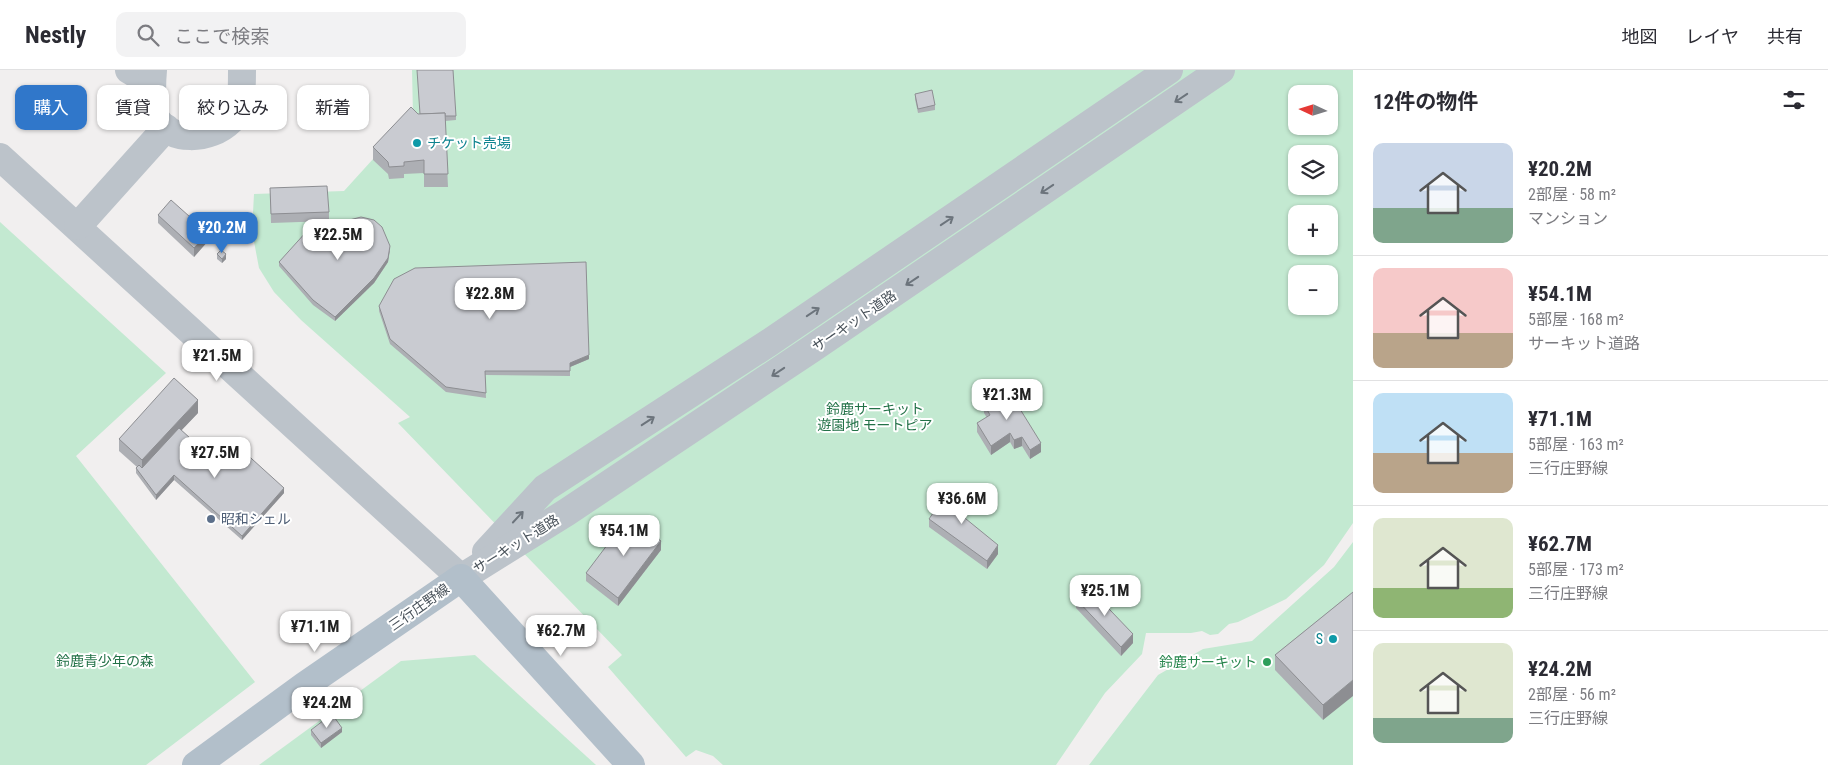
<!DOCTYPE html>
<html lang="ja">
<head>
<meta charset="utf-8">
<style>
	body { margin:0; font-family:"Roboto Condensed","Noto Sans JP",sans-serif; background:#f2f2f3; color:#2b2b33; height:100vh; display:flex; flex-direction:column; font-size:19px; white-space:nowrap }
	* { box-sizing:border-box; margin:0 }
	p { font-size:16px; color:#7c7c81 }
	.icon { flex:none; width:28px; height:28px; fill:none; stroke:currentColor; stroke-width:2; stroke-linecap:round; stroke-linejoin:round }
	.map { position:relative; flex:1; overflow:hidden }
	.drawer { display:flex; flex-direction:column; background:#fff; width:475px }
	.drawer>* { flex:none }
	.top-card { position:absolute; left:15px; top:15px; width:475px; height:45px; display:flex; gap:10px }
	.needle { width:32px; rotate:274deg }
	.fabs { position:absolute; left:1288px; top:15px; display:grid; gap:10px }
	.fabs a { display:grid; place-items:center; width:50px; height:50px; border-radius:10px; background:#fff; box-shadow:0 1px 4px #0004; font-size:25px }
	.price { position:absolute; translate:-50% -42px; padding:0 11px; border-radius:10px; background:#fff; color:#222; font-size:16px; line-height:32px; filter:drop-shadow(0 1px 2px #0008) }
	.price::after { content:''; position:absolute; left:50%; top:30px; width:15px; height:11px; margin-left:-8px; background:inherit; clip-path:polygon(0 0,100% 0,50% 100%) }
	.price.on { background:#3077ca; color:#fff }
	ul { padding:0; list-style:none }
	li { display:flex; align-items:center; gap:15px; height:125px; padding:0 20px }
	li+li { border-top:1px solid #e1e1e2 }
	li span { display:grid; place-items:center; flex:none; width:140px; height:100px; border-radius:10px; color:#555 }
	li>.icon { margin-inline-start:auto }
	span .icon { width:60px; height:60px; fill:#fffc; stroke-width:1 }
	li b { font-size:21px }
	h2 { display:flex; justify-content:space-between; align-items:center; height:60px; padding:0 20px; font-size:21px }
	.tag { padding:0 18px; border-radius:10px; background:#fff; box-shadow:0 1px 4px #0004; font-size:18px; line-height:45px }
	.tag.on { background:#3077ca; color:#fff }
	header { display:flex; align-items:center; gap:30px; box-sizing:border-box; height:70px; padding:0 25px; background:#fff; border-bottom:1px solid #e1e1e2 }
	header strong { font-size:24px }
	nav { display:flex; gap:28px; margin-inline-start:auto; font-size:18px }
	.search { width:350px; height:45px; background:#f2f2f3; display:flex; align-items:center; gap:12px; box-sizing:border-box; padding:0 18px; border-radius:10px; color:#7c7c81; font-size:19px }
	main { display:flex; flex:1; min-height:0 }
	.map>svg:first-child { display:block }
</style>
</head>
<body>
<header>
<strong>Nestly</strong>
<div class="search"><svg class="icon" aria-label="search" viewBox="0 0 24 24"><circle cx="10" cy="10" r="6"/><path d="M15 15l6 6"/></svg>ここで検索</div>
<nav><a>地図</a><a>レイヤ</a><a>共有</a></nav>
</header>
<main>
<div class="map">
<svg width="1353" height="695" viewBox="0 0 1353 695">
	<rect width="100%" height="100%" fill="#f1efef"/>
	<g fill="#c3e9d1" fill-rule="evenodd">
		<path d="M412,0h941v453l-29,42 -38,34 -48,23 -9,2 -11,10 -8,1 -8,-4 -11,2h-45l-4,21 -37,39 -49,72h-333l-10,-9 -17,-6 -10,7 -78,-90 14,-12 -224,-232 12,-6 -109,-97 -27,-28 -15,-24 -7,-37 2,-37 90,-3 69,-76zM1296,24h33v32h-33zM1296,84h33v32h-33zM1296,144h33v32h-33zM1296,204h33v32h-33z"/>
		<path d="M0,152l166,151 -90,83 179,226 -109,83h-146z"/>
		<path d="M1353,472v223h-264l69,-90 45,-26 49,-8 82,-74z"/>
		<path d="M475,585l121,110h-337l142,-104z"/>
	</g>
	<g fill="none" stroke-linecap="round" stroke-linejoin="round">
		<g stroke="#bcc3ca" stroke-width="28">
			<path d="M129,0l22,13"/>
			<path d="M153,0c-1,10 -2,38 2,46 14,28 56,24 75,5 2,-2 7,-5 8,-8 4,-7 4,-34 4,-43"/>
			<path d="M0,87l461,421"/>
			<path d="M78,156l88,-98"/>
			<path d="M486,482l59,-64 225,-146 399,-272"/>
			<path d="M461,508l106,-66 246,-164 408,-278"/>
		</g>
		<path stroke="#b2bfca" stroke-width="28" d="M196,695l108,-79 157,-108 170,187"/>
	</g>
	<g fill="#adafb4">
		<path d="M915,24l20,11v5l-17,3 -3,-14z"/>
		<path d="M418,44l38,2v4l-11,1 3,66h-24v-14l-20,1v4l-15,1 -1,-5 -15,-14v-13z"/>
		<path d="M270,118l59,24v9l-58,2z"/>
		<path d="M158,145l50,26 -14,16 -36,-34z"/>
		<path d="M390,181l-2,11 -14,21 -39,38 -22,-16 -34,-39v-4z"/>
		<path d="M217,184l9,5 -4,4 -5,-4z"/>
		<path d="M379,236l210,53 -19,8v9l-85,-1 1,23 -40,-6 -56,-48 -11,-33z"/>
		<path d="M984,334l57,48 -11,7 -8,-13 -8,3 -4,-7 -19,13 -14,-23v-9l10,-5 -3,-5z"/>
		<path d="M198,343l-17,17 32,29 71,34 -42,47 -68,-60 -18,20 -20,-27v-5l1,-1 -18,-16v-12z"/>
		<path d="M967,436l-7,8 38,40 -11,15 -58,-42v-8z"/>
		<path d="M661,480l-43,56 -32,-25v-8z"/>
		<path d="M1353,522l-30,128 -48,-50v-15z"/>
		<path d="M1076,529l57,44 -12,13 -45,-48z"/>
		<path d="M311,660l31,2 -21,16 -10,-13z"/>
	</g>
	<g fill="#8d8e92">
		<path d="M208,163v8l-14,16v-9z"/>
		<path d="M390,176l-2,16 -14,21 -39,38v-4z"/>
		<path d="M226,184v5l-4,4v-4z"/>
		<path d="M589,285v4l-19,8v-4z"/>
		<path d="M198,330v13l-56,59v-12z"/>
		<path d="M1010,363v9l-19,13v-9z"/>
		<path d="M1022,367v9l-8,3v-9z"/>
		<path d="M1041,373v9l-11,7v-9z"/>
		<path d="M174,405v5l-18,20v-5z"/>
		<path d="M284,418v5l-42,47v-4z"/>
		<path d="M967,427v9l-12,13v-9z"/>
		<path d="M661,471v9l-43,56v-8z"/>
		<path d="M998,475v9l-11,15v-8z"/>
		<path d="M1133,564v9l-12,13v-9z"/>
		<path d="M1353,610v16l-30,24v-15z"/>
		<path d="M342,658v4l-21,16v-5z"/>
	</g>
	<g fill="#c9cbd1" stroke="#8d8e92">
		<path d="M417,0h36l3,46h-11v-3l-25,1z"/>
		<path d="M932,20l3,15 -17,4 -3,-15z"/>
		<path d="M411,37l7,7 27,-1 3,61h-24v-14l-20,2v4l-15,1 -1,-5 -15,-15z"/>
		<path d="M327,116l2,26 -58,2 -1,-26z"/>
		<path d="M171,130l37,33 -14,15 -36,-33z"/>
		<path d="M361,147l13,3 8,7 8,19 -2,12 -14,20 -39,39 -22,-17 -34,-38 28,-31z"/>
		<path d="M221,180l5,4 -4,5 -5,-5z"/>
		<path d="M586,192l3,93 -19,8v8h-85l1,22 -40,-6 -56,-48 -11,-33 15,-27 21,-11z"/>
		<path d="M174,308l24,22 -56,60 -23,-21z"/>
		<path d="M1007,318l34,55 -11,7 -8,-13 -8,3 -4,-7 -19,13 -14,-23 13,-8 -6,-11z"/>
		<path d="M179,358l34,31 18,-19 53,48 -42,48 -68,-61 -18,20 -20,-27 3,-3 3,3z"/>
		<path d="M952,415l15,12 -12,13 43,35 -11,16 -58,-42z"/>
		<path d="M629,446l32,25 -43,57 -32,-25z"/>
		<path d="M1088,517l45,47 -12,13 -45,-48z"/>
		<path d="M1353,522v88l-30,25 -48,-50z"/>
		<path d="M332,644l10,14 -21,15 -10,-13z"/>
	</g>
	<defs><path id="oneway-shaft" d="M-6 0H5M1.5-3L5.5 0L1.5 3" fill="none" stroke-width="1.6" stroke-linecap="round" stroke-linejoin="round" transform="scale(1.25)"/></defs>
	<g stroke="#6c747c">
		<use href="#oneway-shaft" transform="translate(1181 28) rotate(146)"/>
		<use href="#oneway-shaft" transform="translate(1047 119) rotate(146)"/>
		<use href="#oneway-shaft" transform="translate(947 151) rotate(-34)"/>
		<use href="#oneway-shaft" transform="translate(912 211) rotate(146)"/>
		<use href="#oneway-shaft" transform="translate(813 242) rotate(-34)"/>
		<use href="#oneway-shaft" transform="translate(778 302) rotate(146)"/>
		<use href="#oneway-shaft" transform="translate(648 351) rotate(-33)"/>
		<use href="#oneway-shaft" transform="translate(518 447) rotate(-47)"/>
	</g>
	<g fill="#0f9aa8" stroke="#fff" stroke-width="2">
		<circle cx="417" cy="73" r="5"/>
		<circle cx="1333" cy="569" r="5"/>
	</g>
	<circle fill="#5c6f8a" stroke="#fff" stroke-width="2" cx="211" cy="449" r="5"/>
	<circle fill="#2e9e5b" stroke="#fff" stroke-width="2" cx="1267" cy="592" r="5"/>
	<g text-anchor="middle" stroke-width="4" stroke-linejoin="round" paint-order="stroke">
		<g font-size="14" fill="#0d838f" stroke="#fff" text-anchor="start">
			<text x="427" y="78">チケット売場</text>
			<text x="1323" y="574" text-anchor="end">S</text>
		</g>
		<g font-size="14" fill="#49525a" stroke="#fff">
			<text transform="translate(854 251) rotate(-34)" y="5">サーキット道路</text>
			<text transform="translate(516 474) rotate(-32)" y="5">サーキット道路</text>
			<text transform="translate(419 537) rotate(-35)" y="5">三行庄野線</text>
		</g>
		<g font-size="14" fill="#237248" stroke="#fff">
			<text x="875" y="344">鈴鹿サーキット<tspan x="875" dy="16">遊園地 モートピア</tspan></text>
			<text x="105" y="596">鈴鹿青少年の森</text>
		</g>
		<g font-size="14" fill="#4e5e75" stroke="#fff" text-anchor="start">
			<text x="221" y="454">昭和シェル</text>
		</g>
		<g font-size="14" fill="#27864d" stroke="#fff" text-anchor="end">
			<text x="1257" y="597">鈴鹿サーキット</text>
		</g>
	</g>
</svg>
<div class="fabs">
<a><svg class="needle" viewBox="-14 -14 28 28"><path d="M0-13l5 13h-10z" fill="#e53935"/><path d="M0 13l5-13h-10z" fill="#7c7c81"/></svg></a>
<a><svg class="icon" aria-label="layers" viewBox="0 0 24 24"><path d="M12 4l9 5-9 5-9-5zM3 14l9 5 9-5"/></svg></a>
<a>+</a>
<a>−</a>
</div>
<b class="price on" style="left:222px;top:184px">¥20.2M</b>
<b class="price" style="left:338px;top:191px">¥22.5M</b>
<b class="price" style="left:490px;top:250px">¥22.8M</b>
<b class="price" style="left:217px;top:312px">¥21.5M</b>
<b class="price" style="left:1007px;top:351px">¥21.3M</b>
<b class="price" style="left:215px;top:409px">¥27.5M</b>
<b class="price" style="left:962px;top:455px">¥36.6M</b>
<b class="price" style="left:624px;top:487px">¥54.1M</b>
<b class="price" style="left:1105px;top:547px">¥25.1M</b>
<b class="price" style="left:315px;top:583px">¥71.1M</b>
<b class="price" style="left:561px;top:587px">¥62.7M</b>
<b class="price" style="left:327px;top:659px">¥24.2M</b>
<div class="top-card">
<a class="tag on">購入</a>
<a class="tag">賃貸</a>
<a class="tag">絞り込み</a>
<a class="tag">新着</a>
</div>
</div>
<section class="drawer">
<h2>12件の物件<svg class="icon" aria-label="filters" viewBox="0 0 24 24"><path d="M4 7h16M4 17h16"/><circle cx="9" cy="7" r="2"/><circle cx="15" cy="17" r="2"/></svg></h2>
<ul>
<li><span style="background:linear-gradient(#c9d6e8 65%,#7fa58c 0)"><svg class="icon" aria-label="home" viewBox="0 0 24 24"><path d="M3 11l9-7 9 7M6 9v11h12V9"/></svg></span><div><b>¥20.2M</b><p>2部屋 · 58 m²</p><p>マンション</p></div></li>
<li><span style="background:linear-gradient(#f6c9c9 65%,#b9a48a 0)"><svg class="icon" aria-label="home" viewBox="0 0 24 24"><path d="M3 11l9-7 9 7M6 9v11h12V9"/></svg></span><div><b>¥54.1M</b><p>5部屋 · 168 m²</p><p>サーキット道路</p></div></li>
<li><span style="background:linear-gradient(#bfe0f5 60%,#b9a48a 0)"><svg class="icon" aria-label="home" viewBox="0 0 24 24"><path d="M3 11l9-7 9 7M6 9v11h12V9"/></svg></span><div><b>¥71.1M</b><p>5部屋 · 163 m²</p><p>三行庄野線</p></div></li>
<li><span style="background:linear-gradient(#dfe7d0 70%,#8fb573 0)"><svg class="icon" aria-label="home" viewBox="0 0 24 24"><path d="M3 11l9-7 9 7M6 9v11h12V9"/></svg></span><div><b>¥62.7M</b><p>5部屋 · 173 m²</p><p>三行庄野線</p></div></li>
<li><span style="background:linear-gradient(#dfe7d0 75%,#7fa58c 0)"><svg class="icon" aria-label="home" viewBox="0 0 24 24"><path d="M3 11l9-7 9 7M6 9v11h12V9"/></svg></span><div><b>¥24.2M</b><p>2部屋 · 56 m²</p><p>三行庄野線</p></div></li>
</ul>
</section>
</main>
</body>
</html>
